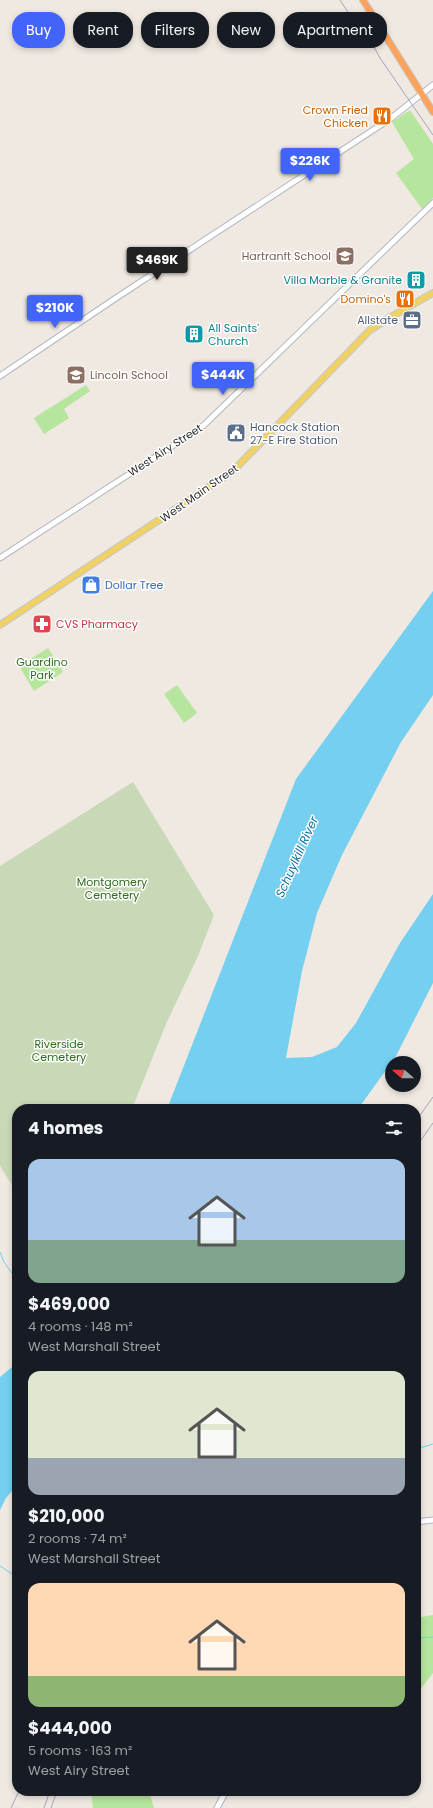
<!DOCTYPE html>
<html lang="en">
<head>
<meta charset="utf-8">
<style>
	body { margin:0; font-family:Poppins,sans-serif; background:#242831; color:#f1f3f6; height:100vh; display:flex; flex-direction:column; font-size:15px; white-space:nowrap }
	* { box-sizing:border-box; margin:0 }
	p { font-size:13px; color:#9ea1a6 }
	.icon { flex:none; width:22px; height:22px; fill:none; stroke:currentColor; stroke-width:2; stroke-linecap:round; stroke-linejoin:round }
	.map { position:relative; flex:1; overflow:hidden }
	.drawer { position:absolute; left:12px; top:1104px; width:409px; height:692px; display:flex; flex-direction:column; background:#171b24; border-radius:16px; box-shadow:0 2px 6px #0003 }
	.drawer>* { flex:none }
	.banner { position:absolute; left:12px; top:12px; width:409px; height:36px; display:flex; gap:8px }
	.needle { width:26px; rotate:290deg }
	.tools { position:absolute; left:385px; top:1056px; display:grid; gap:8px }
	.tools a { display:grid; place-items:center; width:36px; height:36px; border-radius:50%; background:#171b24; box-shadow:0 2px 6px #0003; font-size:20px }
	.price { position:absolute; translate:-50% -34px; padding:0 9px; border-radius:4px; background:#4264fb; color:#fff; font-size:13px; line-height:26px; filter:drop-shadow(0 1px 2px #0008) }
	.price::after { content:''; position:absolute; left:50%; top:24px; width:12px; height:9px; margin-left:-6px; background:inherit; clip-path:polygon(0 0,100% 0,50% 100%) }
	.price.active { background:#222; color:#fff }
	ul { padding:0; list-style:none }
	li { display:grid; align-content:center; gap:8px; height:212px; padding:0 16px }
	li span { display:grid; place-items:center; height:124px; border-radius:12px; color:#555 }
	li>.icon { margin-inline-start:auto }
	span .icon { width:72px; height:72px; fill:#fffc; stroke-width:1 }
	li b { font-size:17px }
	h2 { display:flex; justify-content:space-between; align-items:center; height:48px; padding:0 16px; font-size:17px }
	.chip { padding:0 14px; border-radius:16px; background:#171b24; box-shadow:0 2px 6px #0003; font-size:14px; line-height:36px }
	.chip.active { background:#4264fb; color:#fff }
	.map>svg:first-child { display:block }
</style>
</head>
<body>
<div class="map">
<svg width="433" height="1808" viewBox="0 0 433 1808">
	<rect width="100%" height="100%" fill="#efe9e1"/>
	<g fill="#b6e59e">
		<path d="M410,110l23,34v54l-11,11 -26,-36 18,-14 -22,-37z"/>
		<path d="M86,385l4,6 -26,18 5,9 -25,16 -10,-16z"/>
		<path d="M48,648l15,24 -29,19 -15,-25z"/>
		<path d="M177,685l20,28 -13,10 -20,-29z"/>
		<path d="M433,1615v58l-17,22v-77z"/>
		<path d="M91,1791h58l5,17h-61z"/>
	</g>
	<path fill="#c8d9b8" d="M133,782l81,133 -16,41 -32,68 -34,85h-115v84l-17,-27v-300z"/>
	<g fill="#75cff0">
		<path d="M433,591v104l-32,47 -59,113 -25,58 -15,58 -16,87 26,-1 25,-10 19,-24 44,-80 33,-49v89l-37,73 -38,53h-191l129,-330z"/>
		<path d="M17,1363v122l-11,13 -6,12v-133z"/>
	</g>
	<g fill="none" stroke-linecap="round" stroke-linejoin="round">
		<g stroke="#75cff0" stroke-width="1">
			<path d="M0,1252l4,10 13,18"/>
			<path d="M416,1449l17,-5"/>
			<path d="M0,1566l17,11"/>
			<path d="M416,1638l17,-1"/>
		</g>
		<defs>
			<g id="secondary">
				<path d="M0,376l119,-80 271,-177 43,-34"/>
				<path d="M0,558l203,-132 230,-223"/>
				<path d="M416,1522l17,-2"/>
				<path d="M217,1808l9,-17"/>
			</g>
			<path id="primary" d="M0,625l233,-154 137,-141 19,-12 44,-25"/>
			<path id="highway" d="M363,0l70,112"/>
		</defs>
		<use href="#secondary" stroke="#b4b7c1" stroke-width="7"/>
		<use href="#primary" stroke="#c9c9c9" stroke-width="8"/>
		<use href="#highway" stroke="#c9c9c9" stroke-width="8"/>
		<use href="#secondary" stroke="#fff" stroke-width="5"/>
		<use href="#primary" stroke="#f2d163" stroke-width="5.5"/>
		<use href="#highway" stroke="#ffa35c" stroke-width="6"/>
		<g stroke="#a3a6b8" stroke-width="1">
			<path d="M340,0l25,38"/>
			<path d="M365,31l15,27 53,77"/>
			<path d="M416,1121l17,-24"/>
			<path d="M416,1147l17,-24"/>
			<path d="M11,1808l8,-17"/>
			<path d="M44,1808l6,-17"/>
			<path d="M51,1808l6,-17"/>
		</g>
	</g>
	<defs>
		<symbol id="restaurant-square" viewBox="-11 -11 22 22"><rect x="-9" y="-9" width="18" height="18" rx="4" fill="#e8710a" stroke="#fff"/><path d="M-5-6h1v4h1v-4h1v4h1v-4h1v5L-1.5 .5V6h-2V.5L-5-1ZM5-6V6H3V1.5H1.5Q1.5-4 5-6Z" fill="#fff"/></symbol>
		<symbol id="school-square" viewBox="-11 -11 22 22"><rect x="-9" y="-9" width="18" height="18" rx="4" fill="#8d6e63" stroke="#fff"/><path d="M0-5L7-2L0 1L-7-2ZM-4 1L0 2.5L4 1V4Q0 6-4 4Z" fill="#fff"/></symbol>
		<symbol id="building-square" viewBox="-11 -11 22 22"><rect x="-9" y="-9" width="18" height="18" rx="4" fill="#0f9aa8" stroke="#fff"/><path d="M-4-6H4V6H1V3H-1V6H-4ZM-2.5-4.3h1.7v1.8h-1.7ZM.8-4.3h1.7v1.8H.8ZM-2.5-1h1.7V.8h-1.7ZM.8-1h1.7V.8H.8Z" fill="#fff"/></symbol>
		<symbol id="office-square" viewBox="-11 -11 22 22"><rect x="-9" y="-9" width="18" height="18" rx="4" fill="#5c6f8a" stroke="#fff"/><path d="M-6-3h4V-5.5h4V-3h4V5H-6ZM-1-4.5V-3h2v-1.5ZM-6 0V1H6V0Z" fill="#fff"/></symbol>
		<symbol id="civic-square" viewBox="-11 -11 22 22"><rect x="-9" y="-9" width="18" height="18" rx="4" fill="#5c6f8a" stroke="#fff"/><path d="M-.6-6.5H3V-4.5H.6V-3L4-1V1h2V6H-6V1h2V-1L-.6-3ZM-1.2 2.5V6h2.4V2.5Z" fill="#fff"/></symbol>
		<symbol id="shop-square" viewBox="-11 -11 22 22"><rect x="-9" y="-9" width="18" height="18" rx="4" fill="#3f7fe0" stroke="#fff"/><path d="M-5-2.5h2.3a2.7 3.5 0 0 1 5.4 0H5L5.5 6h-11ZM-1.5-2.5h3a1.5 2.3 0 0 0-3 0Z" fill="#fff"/></symbol>
		<symbol id="pharmacy-square" viewBox="-11 -11 22 22"><rect x="-9" y="-9" width="18" height="18" rx="4" fill="#e0444e" stroke="#fff"/><path d="M-2-6h4v4h4v4h-4v4h-4v-4h-4v-4h4Z" fill="#fff"/></symbol>
	</defs>
	<g fill-rule="evenodd">
		<use href="#restaurant-square" x="371" y="105" width="22" height="22"/>
		<use href="#school-square" x="334" y="245" width="22" height="22"/>
		<use href="#building-square" x="405" y="269" width="22" height="22"/>
		<use href="#restaurant-square" x="394" y="288" width="22" height="22"/>
		<use href="#office-square" x="401" y="309" width="22" height="22"/>
		<use href="#building-square" x="183" y="323" width="22" height="22"/>
		<use href="#school-square" x="65" y="364" width="22" height="22"/>
		<use href="#civic-square" x="225" y="422" width="22" height="22"/>
		<use href="#shop-square" x="80" y="574" width="22" height="22"/>
		<use href="#pharmacy-square" x="31" y="613" width="22" height="22"/>
	</g>
	<g text-anchor="middle" stroke-width="3" stroke-linejoin="round" paint-order="stroke">
		<g font-size="11" fill="#c56008" stroke="#fff" text-anchor="end">
			<text x="368" y="114">Crown Fried<tspan x="368" dy="13">Chicken</tspan></text>
			<text x="391" y="303">Domino's</text>
		</g>
		<g font-size="11" fill="#785e54" stroke="#fff" text-anchor="end">
			<text x="331" y="260">Hartranft School</text>
			<text x="90" y="379" text-anchor="start">Lincoln School</text>
		</g>
		<g font-size="11" fill="#0d838f" stroke="#fff" text-anchor="end">
			<text x="402" y="284">Villa Marble &amp; Granite</text>
			<text x="208" y="332" text-anchor="start">All Saints'<tspan x="208" dy="13">Church</tspan></text>
		</g>
		<g font-size="11" fill="#4e5e75" stroke="#fff" text-anchor="end">
			<text x="398" y="324">Allstate</text>
			<text x="250" y="431" text-anchor="start">Hancock Station<tspan x="250" dy="13">27-E Fire Station</tspan></text>
		</g>
		<g font-size="11" fill="#2e2e2e" stroke="#fff">
			<text transform="translate(165 450) rotate(-33)" y="4">West Airy Street</text>
			<text transform="translate(199 493) rotate(-35)" y="4">West Main Street</text>
		</g>
		<g font-size="11" fill="#366cbe" stroke="#fff" text-anchor="start">
			<text x="105" y="589">Dollar Tree</text>
		</g>
		<g font-size="11" fill="#be3a42" stroke="#fff" text-anchor="start">
			<text x="56" y="628">CVS Pharmacy</text>
		</g>
		<g font-size="11" fill="#2c6e1b" stroke="#fff">
			<text x="42" y="666">Guardino<tspan x="42" dy="13">Park</tspan></text>
			<text x="112" y="886">Montgomery<tspan x="112" dy="13">Cemetery</tspan></text>
			<text x="59" y="1048">Riverside<tspan x="59" dy="13">Cemetery</tspan></text>
		</g>
		<g font-size="12" font-style="italic" fill="#0d6fa3" stroke="#fff">
			<text transform="translate(297 857) rotate(-66)" y="4">Schuylkill River</text>
		</g>
	</g>
</svg>
<div class="tools">
<a><svg class="needle" viewBox="-14 -14 28 28"><path d="M0-13l5 13h-10z" fill="#e53935"/><path d="M0 13l5-13h-10z" fill="#9ea1a6"/></svg></a>
</div>
<b class="price" style="left:310px;top:182px">$226K</b>
<b class="price active" style="left:157px;top:281px">$469K</b>
<b class="price" style="left:55px;top:329px">$210K</b>
<b class="price" style="left:223px;top:396px">$444K</b>
<div class="banner">
<a class="chip active">Buy</a>
<a class="chip">Rent</a>
<a class="chip">Filters</a>
<a class="chip">New</a>
<a class="chip">Apartment</a>
</div>
<section class="drawer">
<h2>4 homes<svg class="icon" aria-label="filters" viewBox="0 0 24 24"><path d="M4 7h16M4 17h16"/><circle cx="9" cy="7" r="2"/><circle cx="15" cy="17" r="2"/></svg></h2>
<ul>
<li><span style="background:linear-gradient(#a9c7e8 65%,#7fa58c 0)"><svg class="icon" aria-label="home" viewBox="0 0 24 24"><path d="M3 11l9-7 9 7M6 9v11h12V9"/></svg></span><div><b>$469,000</b><p>4 rooms · 148 m²</p><p>West Marshall Street</p></div></li>
<li><span style="background:linear-gradient(#dfe7d0 70%,#9aa5b1 0)"><svg class="icon" aria-label="home" viewBox="0 0 24 24"><path d="M3 11l9-7 9 7M6 9v11h12V9"/></svg></span><div><b>$210,000</b><p>2 rooms · 74 m²</p><p>West Marshall Street</p></div></li>
<li><span style="background:linear-gradient(#ffd9b3 75%,#8fb573 0)"><svg class="icon" aria-label="home" viewBox="0 0 24 24"><path d="M3 11l9-7 9 7M6 9v11h12V9"/></svg></span><div><b>$444,000</b><p>5 rooms · 163 m²</p><p>West Airy Street</p></div></li>
</ul>
</section>
</div>
</body>
</html>
